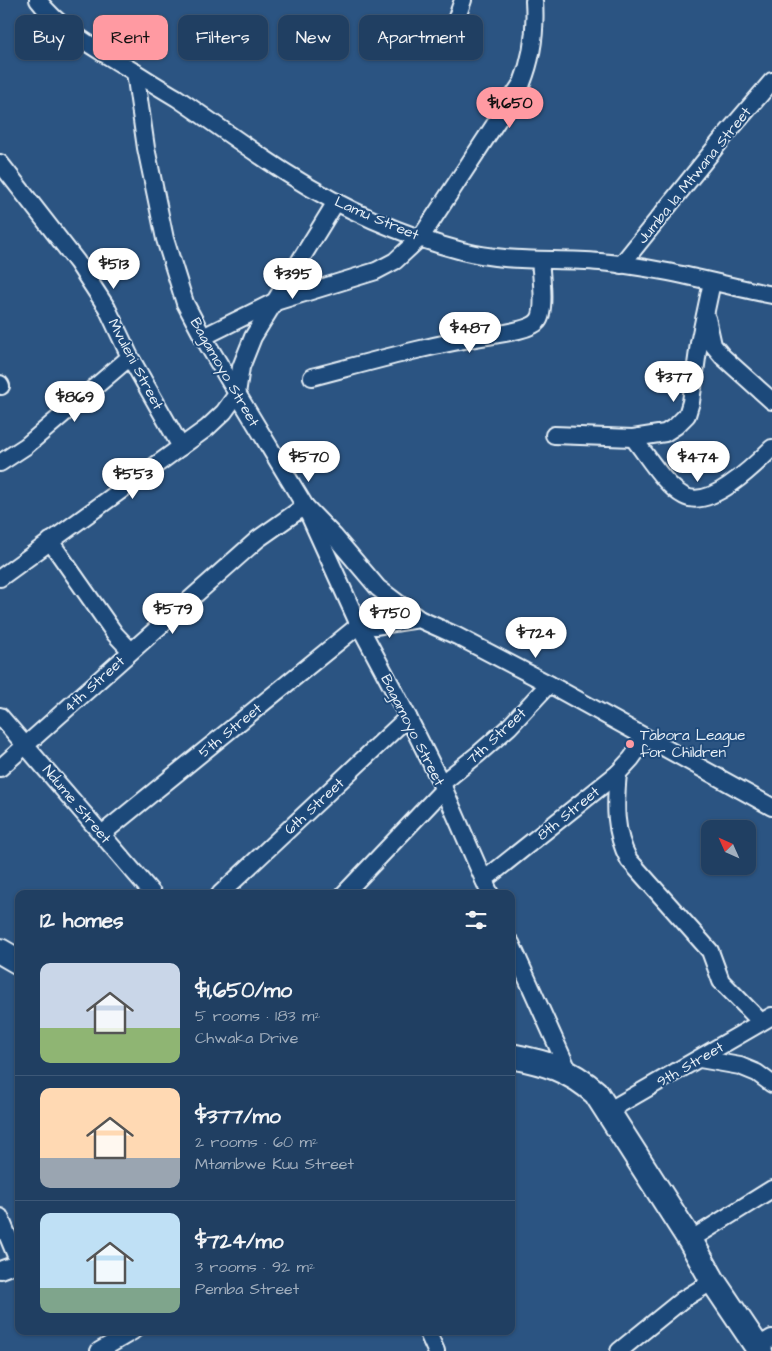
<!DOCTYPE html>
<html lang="en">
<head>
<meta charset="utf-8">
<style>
	body { margin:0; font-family:"Architects Daughter",sans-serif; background:#2d4a6b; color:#f1f3f6; height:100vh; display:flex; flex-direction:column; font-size:19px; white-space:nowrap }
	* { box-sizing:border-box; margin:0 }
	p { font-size:16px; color:#a2afbe }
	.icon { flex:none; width:28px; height:28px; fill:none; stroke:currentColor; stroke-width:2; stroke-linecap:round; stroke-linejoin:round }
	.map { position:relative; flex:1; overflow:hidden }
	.side { position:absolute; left:15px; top:890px; width:500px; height:445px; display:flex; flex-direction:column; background:#203f62; border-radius:10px; box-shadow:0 1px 4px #0004,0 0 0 1px #3d5877 }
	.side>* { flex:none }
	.hud { position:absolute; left:15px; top:15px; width:500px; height:45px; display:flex; gap:10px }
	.needle { width:32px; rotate:315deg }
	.buttons { position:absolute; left:701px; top:820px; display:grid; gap:10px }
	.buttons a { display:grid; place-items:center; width:55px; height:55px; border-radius:10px; background:#203f62; box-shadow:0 1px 4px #0004,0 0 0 1px #3d5877; font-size:25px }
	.price { position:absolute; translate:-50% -42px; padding:0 11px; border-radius:18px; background:#fff; color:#222; font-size:16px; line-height:32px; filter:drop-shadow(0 1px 2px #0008) }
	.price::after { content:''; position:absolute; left:50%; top:30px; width:15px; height:11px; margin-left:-8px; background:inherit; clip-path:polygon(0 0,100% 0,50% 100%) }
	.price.current { background:#ff9aa2; color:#111 }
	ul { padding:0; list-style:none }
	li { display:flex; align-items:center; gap:15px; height:125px; padding:0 25px }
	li+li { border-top:1px solid #3d5877 }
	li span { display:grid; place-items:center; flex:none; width:140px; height:100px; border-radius:10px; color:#555 }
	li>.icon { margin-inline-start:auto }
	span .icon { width:60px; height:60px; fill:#fffc; stroke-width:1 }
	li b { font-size:21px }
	h2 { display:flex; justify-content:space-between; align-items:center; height:60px; padding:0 25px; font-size:21px }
	.tag { padding:0 18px; border-radius:10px; background:#203f62; box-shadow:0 1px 4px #0004,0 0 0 1px #3d5877; font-size:18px; line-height:45px }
	.tag.current { background:#ff9aa2; color:#111 }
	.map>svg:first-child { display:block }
</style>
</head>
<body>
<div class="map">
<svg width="772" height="1351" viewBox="0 0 772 1351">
	<rect width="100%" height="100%" fill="#2b5482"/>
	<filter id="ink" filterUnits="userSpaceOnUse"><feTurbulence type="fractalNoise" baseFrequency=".02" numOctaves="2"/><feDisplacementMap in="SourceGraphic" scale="10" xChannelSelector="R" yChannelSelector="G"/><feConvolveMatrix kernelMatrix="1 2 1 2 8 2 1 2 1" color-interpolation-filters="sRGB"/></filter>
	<g filter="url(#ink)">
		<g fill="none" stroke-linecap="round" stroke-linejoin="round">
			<defs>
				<g id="minor">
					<path d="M38,0c21,28 54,46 83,64 19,11 37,23 56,34 37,25 73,52 111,76 53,34 113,61 174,77 46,12 92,7 138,11 58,5 115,21 172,33"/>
					<path d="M447,46l16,-46"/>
					<path d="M135,72l11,76 19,91 20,64 18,34 102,169 54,119 49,92 36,72 46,105"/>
					<path d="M0,163l77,99 30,46 23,49 51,90"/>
					<path d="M621,265l102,-127 49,-57"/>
					<path d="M707,318l6,27 10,12 49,44"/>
					<path d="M203,337l69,-34 104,-32 19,-10 26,-24 101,-154c11,-27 14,-53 12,-82"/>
					<path d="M312,377c58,-15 116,-32 175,-41 12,-2 44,-6 51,-15 8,-9 3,-49 2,-61"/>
					<path d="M0,384l1,2"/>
					<path d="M554,435l79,3 32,-5 11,-7 11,-11 4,-13 8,-59 13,-61"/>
					<path d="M633,438c14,17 32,48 51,58 26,14 71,-31 88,-48"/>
					<path d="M0,463l26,-17 104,-89"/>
					<path d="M50,541l65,93 16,17"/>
					<path d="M0,578l207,-150 17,-16 13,-18 4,-27 12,-30 83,-135"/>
					<path d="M0,716l153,178"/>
					<path d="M0,768l258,-229 47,-33 29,30 44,52 41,31 38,17 92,48 223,123"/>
					<path d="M618,773c-3,31 -4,59 11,87l81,91 11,30 40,41"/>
					<path d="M441,784l36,-29 32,-28 40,-43"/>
					<path d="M102,834l257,-209 16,1 44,-7"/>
					<path d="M484,880l134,-107 13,-14 15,-21"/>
					<path d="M220,894l188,-177"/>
					<path d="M344,894l100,-105"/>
					<path d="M511,943l58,129"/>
					<path d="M700,1059l40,7 17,7 15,11"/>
					<path d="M608,1111l164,-95"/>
					<path d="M0,1217l19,46"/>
					<path d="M690,1240l82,-51"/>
					<path d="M0,1270l19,-7"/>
					<path d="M427,1331l9,20"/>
					<path d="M758,1346l14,-8"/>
					<path d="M99,1351l34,-20"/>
					<path d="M619,1351l63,-51 31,-19"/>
				</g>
				<g id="highway">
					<path d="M0,951l19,11"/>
					<path d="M511,1056c35,7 58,13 85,37l94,147 23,41 47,70"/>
				</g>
			</defs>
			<use href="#minor" stroke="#e8f1f8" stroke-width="20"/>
			<use href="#highway" stroke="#e8f1f8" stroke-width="28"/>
			<use href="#minor" stroke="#1f4a7a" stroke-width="16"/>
			<use href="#highway" stroke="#1f4a7a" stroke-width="24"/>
		</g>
	</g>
	<circle fill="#ff9aa2" stroke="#1f4a7a" stroke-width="2" cx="630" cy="744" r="5"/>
	<g text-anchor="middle" stroke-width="4" stroke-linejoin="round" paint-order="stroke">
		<g font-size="15" fill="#e8f1f8" stroke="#1f4a7a">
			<text transform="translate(694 175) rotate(-51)" y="5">Jumba la Mtwana Street</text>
			<text transform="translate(377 218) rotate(23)" y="5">Lamu Street</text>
			<text transform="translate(136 364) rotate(62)" y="5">Mvuleni Street</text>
			<text transform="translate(225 372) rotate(60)" y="5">Bagamoyo Street</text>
			<text transform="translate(94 684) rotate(-42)" y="5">4th Street</text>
			<text transform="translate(230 730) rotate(-39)" y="5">5th Street</text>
			<text transform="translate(413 730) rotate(63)" y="5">Bagamoyo Street</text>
			<text transform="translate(496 736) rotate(-43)" y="5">7th Street</text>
			<text transform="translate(77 804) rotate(50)" y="5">Ndume Street</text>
			<text transform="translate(314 806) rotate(-43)" y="5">6th Street</text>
			<text transform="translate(568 813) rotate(-39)" y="5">8th Street</text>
			<text transform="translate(690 1064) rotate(-30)" y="5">9th Street</text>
		</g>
		<g font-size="15" fill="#e8f1f8" stroke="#1f4a7a" text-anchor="start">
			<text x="640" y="740">Tabora League<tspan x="640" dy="17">for Children</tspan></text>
		</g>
	</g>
</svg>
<div class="buttons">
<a><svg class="needle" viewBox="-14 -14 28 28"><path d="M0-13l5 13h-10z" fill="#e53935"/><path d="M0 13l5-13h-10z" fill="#a2afbe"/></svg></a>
</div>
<b class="price current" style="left:510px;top:129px">$1,650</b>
<b class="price" style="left:114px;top:290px">$513</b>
<b class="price" style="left:293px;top:300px">$395</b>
<b class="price" style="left:470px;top:354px">$487</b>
<b class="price" style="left:674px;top:403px">$377</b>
<b class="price" style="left:75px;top:423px">$869</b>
<b class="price" style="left:309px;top:483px">$570</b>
<b class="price" style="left:698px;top:483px">$474</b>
<b class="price" style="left:133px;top:500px">$553</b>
<b class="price" style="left:173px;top:635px">$579</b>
<b class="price" style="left:390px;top:639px">$750</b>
<b class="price" style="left:536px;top:659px">$724</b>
<div class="hud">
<a class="tag">Buy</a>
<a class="tag current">Rent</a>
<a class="tag">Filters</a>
<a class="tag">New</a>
<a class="tag">Apartment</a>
</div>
<section class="side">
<h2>12 homes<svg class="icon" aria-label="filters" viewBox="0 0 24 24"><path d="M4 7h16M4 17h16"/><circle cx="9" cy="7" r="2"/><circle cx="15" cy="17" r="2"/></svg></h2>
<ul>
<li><span style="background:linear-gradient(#c9d6e8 65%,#8fb573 0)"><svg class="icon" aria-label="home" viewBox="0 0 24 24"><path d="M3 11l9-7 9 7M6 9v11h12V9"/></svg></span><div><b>$1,650/mo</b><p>5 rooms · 183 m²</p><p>Chwaka Drive</p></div></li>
<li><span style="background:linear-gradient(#ffd9b3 70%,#9aa5b1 0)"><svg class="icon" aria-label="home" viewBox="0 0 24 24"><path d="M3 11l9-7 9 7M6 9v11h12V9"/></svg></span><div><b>$377/mo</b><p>2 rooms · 60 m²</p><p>Mtambwe Kuu Street</p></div></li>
<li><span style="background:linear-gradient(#bfe0f5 75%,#7fa58c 0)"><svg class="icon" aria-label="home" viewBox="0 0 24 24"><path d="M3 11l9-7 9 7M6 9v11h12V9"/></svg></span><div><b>$724/mo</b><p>3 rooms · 92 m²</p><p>Pemba Street</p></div></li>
</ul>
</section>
</div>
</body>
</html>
